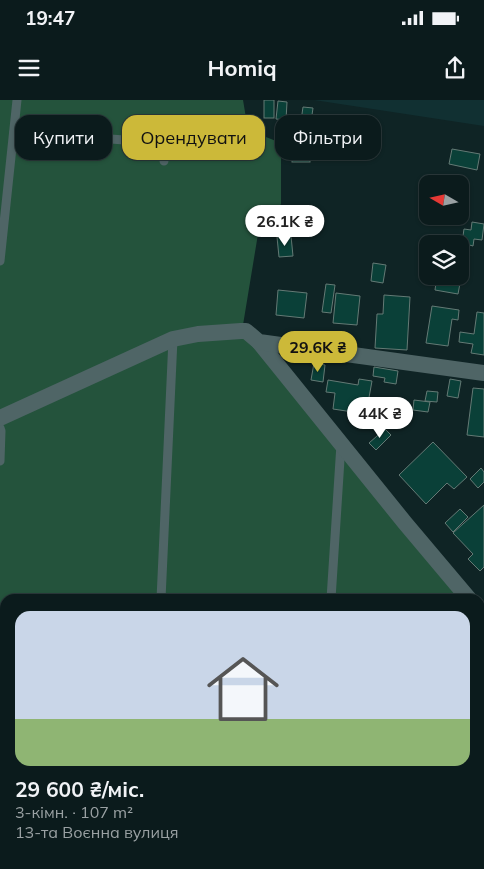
<!DOCTYPE html>
<html lang="uk">
<head>
<meta charset="utf-8">
<style>
	body { margin:0; font-family:Mulish,sans-serif; background:#192829; color:#f1f3f6; height:100vh; display:flex; flex-direction:column; font-size:19px; white-space:nowrap }
	* { box-sizing:border-box; margin:0 }
	p { font-size:16px; color:#9aa1a3 }
	.icon { flex:none; width:28px; height:28px; fill:none; stroke:currentColor; stroke-width:2; stroke-linecap:round; stroke-linejoin:round }
	.map { position:relative; flex:1; overflow:hidden }
	.drawer { position:absolute; left:0px; top:494px; width:485px; height:276px; display:flex; flex-direction:column; background:#0b1b1c; border-radius:15px 15px 0 0; box-shadow:0 1px 4px #0004,0 0 0 1px #2b393b }
	.drawer>* { flex:none }
	.guide { position:absolute; left:15px; top:15px; width:455px; height:45px; display:flex; gap:10px }
	.needle { width:32px; rotate:279deg }
	.tools { position:absolute; left:419px; top:75px; display:grid; gap:10px }
	.tools a { display:grid; place-items:center; width:50px; height:50px; border-radius:10px; background:#0b1b1c; box-shadow:0 1px 4px #0004,0 0 0 1px #2b393b; font-size:25px }
	.price { position:absolute; translate:-50% -42px; padding:0 11px; border-radius:18px; background:#fff; color:#222; font-size:16px; line-height:32px; filter:drop-shadow(0 1px 2px #0008) }
	.price::after { content:''; position:absolute; left:50%; top:30px; width:15px; height:11px; margin-left:-8px; background:inherit; clip-path:polygon(0 0,100% 0,50% 100%) }
	.price.active { background:#ccb939; color:#111 }
	ul { padding:0; list-style:none }
	li { display:grid; align-content:center; gap:10px; height:265px; padding:0 15px }
	li+li { border-top:1px solid #2b393b }
	li span { display:grid; place-items:center; height:155px; border-radius:15px; color:#555 }
	li>.icon { margin-inline-start:auto }
	span .icon { width:90px; height:90px; fill:#fffc; stroke-width:1 }
	li b { font-size:21px }
	.pill { padding:0 18px; border-radius:15px; background:#0b1b1c; box-shadow:0 1px 4px #0004,0 0 0 1px #2b393b; font-size:18px; line-height:45px }
	.pill.active { background:#ccb939; color:#111 }
	.status { display:flex; justify-content:space-between; align-items:center; height:35px; padding:0 25px; background:#0b1b1c; direction:ltr }
	.status svg { height:14px; fill:currentColor }
	header { display:flex; justify-content:space-between; align-items:center; height:65px; padding:0 15px; background:#0b1b1c; font-size:22px; font-weight:700 }
	.map>svg:first-child { display:block }
</style>
</head>
<body>
<div class="status"><b>19:47</b><svg viewBox="0 0 49 12"><path d="M0 12V9h3v3zM5 12V6h3v6zM10 12V3h3v9zM15 12V0h3v12zM26 1h20v11H26zM47 4h2v5h-2z"/></svg></div>
<header><svg class="icon" aria-label="menu" viewBox="0 0 24 24"><path d="M4 6h16M4 12h16M4 18h16"/></svg>Homiq<svg class="icon" aria-label="share" viewBox="0 0 24 24"><path d="M12 15V3M7 8l5-5 5 5M5 13v7h14v-7"/></svg></header>
<div class="map">
<svg width="484" height="769" viewBox="0 0 484 769">
	<rect width="100%" height="100%" fill="#0f2425"/>
	<path fill="#113032" d="M314,0h170v26z"/>
	<g fill="#24533c">
		<path d="M0,0h243l5,30 33,13v61l-10,16 -13,14 -16,97 221,268h-458v266h389l-4,4h-390z"/>
		<path d="M480,518l4,5v160l-4,4z"/>
	</g>
	<g fill="#0a4038" stroke="#647a75">
		<rect x="264" y="0" width="10" height="18"/>
		<path d="M278,1l9,1 -1,18 -10,-1z"/>
		<path d="M303,7l10,1 -2,14 -10,-1z"/>
		<path d="M343,24l11,1 -3,28 -10,-1z"/>
		<path d="M452,49l28,5 -3,16 -28,-6z"/>
		<rect x="292" y="51" width="18" height="11"/>
		<path d="M472,122l12,2 -2,16 -8,-1 -1,7 -7,-2 -3,19h5l-2,14 -6,-1v-32h-9l2,-9 10,1 1,-7 7,1z"/>
		<path d="M291,136l2,20 -14,1 -2,-20z"/>
		<path d="M373,163l13,2 -3,18 -12,-2z"/>
		<path d="M437,176l24,2 -3,16 -23,-4z"/>
		<path d="M326,184l9,1 -4,28 -9,-1z"/>
		<path d="M278,190l29,3 -3,25 -28,-3z"/>
		<path d="M336,193l24,3 -3,29 -24,-2z"/>
		<path d="M384,195l26,2 -3,53 -32,-2 2,-34h6z"/>
		<path d="M432,206l27,4 -1,10 -6,-1 -4,27 -22,-3z"/>
		<path d="M477,212l7,1v42l-13,-2 2,-9 -14,-2 1,-10 14,2z"/>
		<path d="M314,263l11,2 -2,17 -12,-2z"/>
		<path d="M374,267l24,4 -2,13 -12,-2 1,-4 -12,-2z"/>
		<path d="M359,279l13,2 -6,33 -33,-5 2,-16 -9,-1 2,-12 30,5z"/>
		<path d="M450,279l11,2 -3,17 -11,-2z"/>
		<path d="M473,288l11,1v48l-17,-2z"/>
		<path d="M427,291l11,1 -1,10 -12,-1z"/>
		<path d="M414,300l16,2 -2,10 -15,-2z"/>
		<path d="M385,329l6,6 -15,15 -7,-7z"/>
		<path d="M433,342l34,35 -13,12 -7,-6 -21,21 -27,-29z"/>
		<path d="M481,368l3,4v10l-6,6 -8,-9z"/>
		<path d="M484,405v62l-4,4 -12,-12 5,-5 -20,-21z"/>
		<path d="M460,409l8,8 -15,15 -8,-9z"/>
		<path d="M483,604l1,1v34l-4,-4v-28z"/>
		<rect x="449" y="765" width="12" height="4"/>
	</g>
	<g fill="none" stroke-linecap="round" stroke-linejoin="round">
		<g stroke="#4f6566" stroke-width="9">
			<path d="M14,32l138,10 12,6v13"/>
			<path d="M0,161l17,-161"/>
			<path d="M0,328l1,3 -1,30"/>
			<path d="M161,499l12,-260"/>
			<path d="M331,499l10,-155"/>
			<path d="M315,765v4"/>
			<path d="M148,769v-4"/>
		</g>
		<g stroke="#4f6566" stroke-width="16">
			<path d="M259,242l146,181 64,76"/>
			<path d="M0,318l173,-79 25,-5 43,-3h5l13,11 225,31"/>
			<path d="M480,511l4,4"/>
			<path d="M480,692l4,-4"/>
			<path d="M395,769l5,-4"/>
		</g>
	</g>
</svg>
<div class="tools">
<a><svg class="needle" viewBox="-14 -14 28 28"><path d="M0-13l5 13h-10z" fill="#e53935"/><path d="M0 13l5-13h-10z" fill="#9aa1a3"/></svg></a>
<a><svg class="icon" aria-label="layers" viewBox="0 0 24 24"><path d="M12 4l9 5-9 5-9-5zM3 14l9 5 9-5"/></svg></a>
</div>
<b class="price" style="left:285px;top:147px">26.1K ₴</b>
<b class="price active" style="left:318px;top:273px">29.6K ₴</b>
<b class="price" style="left:380px;top:339px">44K ₴</b>
<div class="guide">
<a class="pill">Купити</a>
<a class="pill active">Орендувати</a>
<a class="pill">Фільтри</a>
</div>
<section class="drawer">
<ul>
<li><span style="background:linear-gradient(#c9d6e8 70%,#8fb573 0)"><svg class="icon" aria-label="home" viewBox="0 0 24 24"><path d="M3 11l9-7 9 7M6 9v11h12V9"/></svg></span><div><b>29 600 ₴/міс.</b><p>3-кімн. · 107 m²</p><p>13-та Воєнна вулиця</p></div></li>
</ul>
</section>
</div>
</body>
</html>
